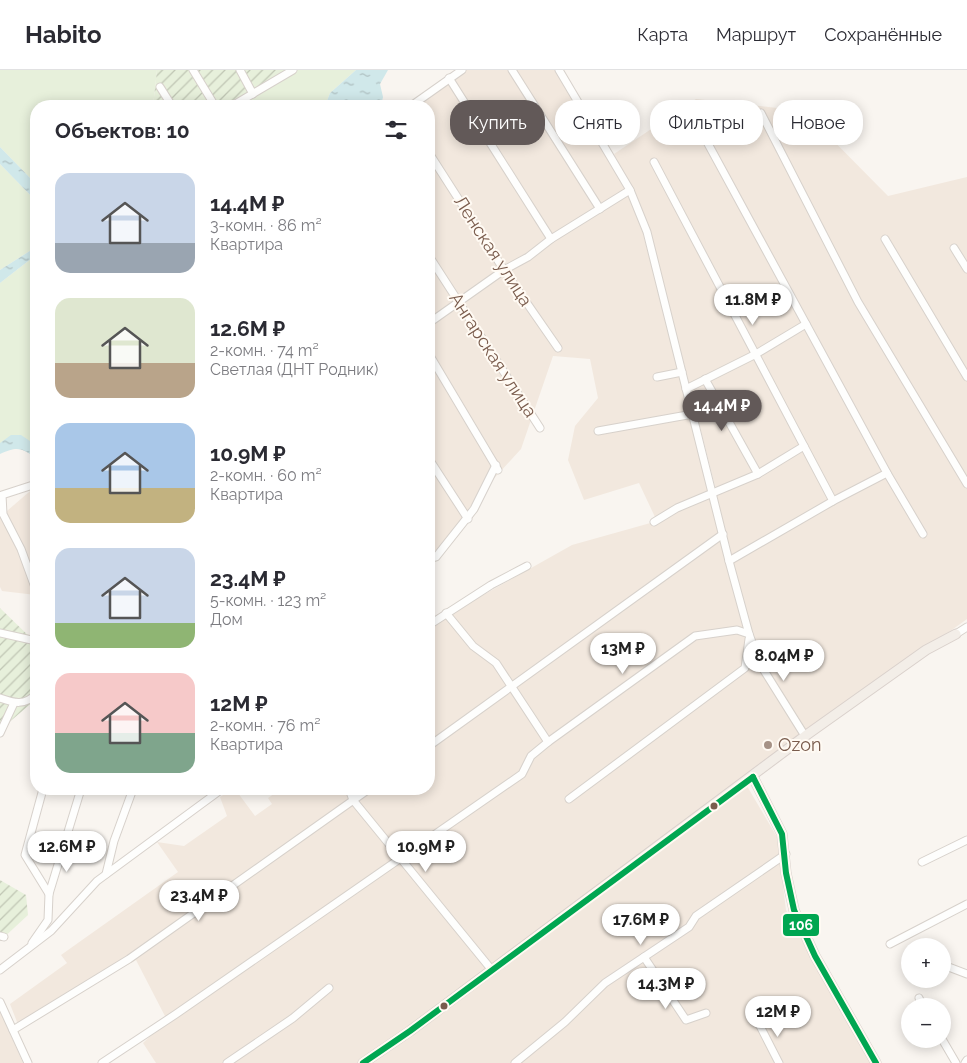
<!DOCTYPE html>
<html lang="ru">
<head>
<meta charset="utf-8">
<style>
	body { margin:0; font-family:Raleway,sans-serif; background:#f7f7f7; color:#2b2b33; height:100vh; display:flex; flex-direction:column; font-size:19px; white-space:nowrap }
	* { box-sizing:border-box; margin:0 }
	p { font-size:16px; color:#7c7c81 }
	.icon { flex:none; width:28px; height:28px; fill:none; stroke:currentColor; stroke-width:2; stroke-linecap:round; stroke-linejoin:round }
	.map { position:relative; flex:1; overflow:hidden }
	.details { position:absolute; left:30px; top:30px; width:405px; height:695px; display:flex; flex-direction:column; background:#fff; border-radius:20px; box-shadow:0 2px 12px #0003 }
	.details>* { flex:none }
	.top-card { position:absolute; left:450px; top:30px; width:441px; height:45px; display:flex; gap:10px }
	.fabs { position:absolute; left:901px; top:868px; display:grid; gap:10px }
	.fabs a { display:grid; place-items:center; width:50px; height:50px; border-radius:50%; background:#fff; box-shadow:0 2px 12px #0003; font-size:25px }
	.price { position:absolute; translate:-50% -42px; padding:0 11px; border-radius:18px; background:#fff; color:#222; font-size:16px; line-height:32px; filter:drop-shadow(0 1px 2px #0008) }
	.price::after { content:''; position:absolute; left:50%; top:30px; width:15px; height:11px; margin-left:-8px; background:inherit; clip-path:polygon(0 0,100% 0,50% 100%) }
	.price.active { background:#625958; color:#fff }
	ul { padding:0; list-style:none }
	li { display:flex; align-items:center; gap:15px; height:125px; padding:0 25px }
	li span { display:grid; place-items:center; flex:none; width:140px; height:100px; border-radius:15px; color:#555 }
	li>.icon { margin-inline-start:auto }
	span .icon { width:60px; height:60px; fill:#fffc; stroke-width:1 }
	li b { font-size:21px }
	h2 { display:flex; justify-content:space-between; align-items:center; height:60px; padding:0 25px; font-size:21px }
	.tag { padding:0 18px; border-radius:20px; background:#fff; box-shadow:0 2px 12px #0003; font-size:18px; line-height:45px }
	.tag.active { background:#625958; color:#fff }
	header { display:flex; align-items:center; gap:30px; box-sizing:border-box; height:70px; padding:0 25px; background:#fff; border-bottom:1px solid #e1e1e2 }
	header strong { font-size:24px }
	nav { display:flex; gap:28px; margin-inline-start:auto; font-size:18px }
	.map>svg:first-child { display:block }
</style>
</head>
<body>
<header>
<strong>Habito</strong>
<nav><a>Карта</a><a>Маршрут</a><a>Сохранённые</a></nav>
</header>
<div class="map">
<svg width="967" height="993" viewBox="0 0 967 993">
	<defs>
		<pattern id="garden-furrows" width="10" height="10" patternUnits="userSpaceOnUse" patternTransform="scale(1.25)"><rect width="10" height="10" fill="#e7f0db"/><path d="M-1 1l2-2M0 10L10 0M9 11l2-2" fill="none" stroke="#c0c6b4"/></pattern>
		<pattern id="water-ripples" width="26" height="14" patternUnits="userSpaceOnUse" patternTransform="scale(1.25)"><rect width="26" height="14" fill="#d0e8ea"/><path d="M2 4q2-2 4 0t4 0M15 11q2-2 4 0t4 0" fill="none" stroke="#aebfc0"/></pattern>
	</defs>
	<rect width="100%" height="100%" fill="#f9f5f0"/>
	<g fill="#f2e8de">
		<path d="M456,0h100l69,117 18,46 66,259 -54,25 -16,-34 -55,17 -16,-40 7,-34 23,-28 -8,-39 -37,-3 -32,93 -45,49 -32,47 -15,9v-448h-23z"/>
		<path d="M696,29l108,12 84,85 79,-19v442l-18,13 -28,16 -563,415h-202l-13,-20 24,-23 -31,-60 -117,67 -9,-23 57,-41 -6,-8 117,-83 -21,-30 27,4 43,-30 -7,-19 12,-8h3l20,27 17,-12 -4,-6 13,-9 31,2 2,-2h115v-161l15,-11 128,-72 82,-23 63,-28 -67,-265 -36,-75z"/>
		<path d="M36,416v109l-34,-4 -2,-4v-70z"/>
		<path d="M747,716l30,51 9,73 48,90 37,63h-500l47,-32z"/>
		<path d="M0,941l23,52h-23z"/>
	</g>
	<g fill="#e7f0db">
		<path d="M0,0h157l-4,36h-117v78l-36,-37z"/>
		<path d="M290,0h66l-26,23 -5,13h-100z"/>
		<path d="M0,94l36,37v46l-36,23z"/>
		<path d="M36,185v190l-4,-4 -32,2v-160z"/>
	</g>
	<g fill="url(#garden-furrows)">
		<path d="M157,0h133l-65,36h-72z"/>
		<path d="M0,538l36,35v51l-2,7 -34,29z"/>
		<path d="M0,810l26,15 2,20 -28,26z"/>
	</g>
	<g fill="url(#water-ripples)">
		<path d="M356,0h32l-8,14 3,13 -2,9h-56l5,-13z"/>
		<path d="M0,77l36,37v17l-36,-37z"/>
		<path d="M36,177v8l-36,28v-13z"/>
		<path d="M11,365h10l15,10v13c-15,-10 -18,-12 -36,-4v-11z"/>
	</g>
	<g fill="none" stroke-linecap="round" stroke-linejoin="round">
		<defs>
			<g id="minor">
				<path d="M193,0l22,36"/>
				<path d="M240,0l13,24"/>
				<path d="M512,0l88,139"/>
				<path d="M559,0l71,120 17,42 82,329 20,73 11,30 45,72"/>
				<path d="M449,8l102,161"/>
				<path d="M160,17l12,19"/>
				<path d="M232,36l61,-36"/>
				<path d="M411,36l51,-36"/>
				<path d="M761,43l97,189 109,182"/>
				<path d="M706,70l181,333 36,61"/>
				<path d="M429,83l75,117 54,78"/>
				<path d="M654,92l179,339"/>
				<path d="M885,169l82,138"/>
				<path d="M954,178l13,21"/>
				<path d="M429,186l111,172"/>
				<path d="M429,253l75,-53 24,-13 23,-18 79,-49"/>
				<path d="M429,284l69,116"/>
				<path d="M657,307l25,-5"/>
				<path d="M705,309l53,95"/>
				<path d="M686,319l70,-35 50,-30"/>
				<path d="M598,361l95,-17"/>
				<path d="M429,389l39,60"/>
				<path d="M36,414l-34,11 1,19 18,35 15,41"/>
				<path d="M654,452l23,-14 81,-34 46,-28"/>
				<path d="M429,489l7,-2 38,-48 22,-44"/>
				<path d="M729,491l104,-60 54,-28"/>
				<path d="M446,543l27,33 23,17 52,79"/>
				<path d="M429,555l62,-40 36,-19"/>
				<path d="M0,563l36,8"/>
				<path d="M956,564l11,-7"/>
				<path d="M0,628c14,5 25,8 36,-4"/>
				<path d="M0,663l14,-30"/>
				<path d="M429,676l294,-212"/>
				<path d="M43,719l-18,66 24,39"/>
				<path d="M349,719l4,11 138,169"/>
				<path d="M569,729l176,-131 4,-29"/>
				<path d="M922,792l45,-22"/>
				<path d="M106,804l8,-33 19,-52"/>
				<path d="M0,866l4,1"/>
				<path d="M32,873l16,-23 1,-26 32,-105"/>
				<path d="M890,874l77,-40"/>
				<path d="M644,887l42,63 20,-7"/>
				<path d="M946,896l21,8"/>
				<path d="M0,900l51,-39 46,-50 125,-92"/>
				<path d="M919,928l4,8"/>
				<path d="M0,932l28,61"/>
				<path d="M758,952l21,41"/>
				<path d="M13,960l116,-71 240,-170"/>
				<path d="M942,969l14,24"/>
				<path d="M102,993l74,-49 346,-240 9,-18 17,-14 147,-106 42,-6 12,4"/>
				<path d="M227,993l66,-45 36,-30"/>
				<path d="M515,993l50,-41 40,-39 84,-56 7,-11 90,-62"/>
				<path d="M965,993l2,-3"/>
			</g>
			<g id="major">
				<path d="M753,707l29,57 4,39 8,37 21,46 61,107"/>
				<path d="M363,993l47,-32 395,-295 121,-86 30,-16"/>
			</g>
		</defs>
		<use href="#minor" stroke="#d7d1cb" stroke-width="9"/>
		<use href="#major" stroke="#dad1cc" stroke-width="11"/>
		<use href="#minor" stroke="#fefefd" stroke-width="7"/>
		<use href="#major" stroke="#f3eee8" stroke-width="9"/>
		<defs>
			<g id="bus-1">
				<path d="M753,707l29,57 4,39 8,37 21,46 61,107"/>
				<path d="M363,993l47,-32 343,-254"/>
			</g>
		</defs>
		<use href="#bus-1" stroke="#fffaf3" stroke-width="10"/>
		<use href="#bus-1" stroke="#00a651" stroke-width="6"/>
	</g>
	<circle fill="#a69286" stroke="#fffaf3" stroke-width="2" cx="768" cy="675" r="5"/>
	<g fill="#7a5c4d" stroke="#fffaf3" stroke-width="2">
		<circle cx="714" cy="736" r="4.5"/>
		<circle cx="444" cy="936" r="4.5"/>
	</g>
	<g text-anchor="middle" stroke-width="4" stroke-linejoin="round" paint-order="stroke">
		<g font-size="18" fill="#7a5c4d" stroke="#fffaf3">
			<text transform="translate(493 181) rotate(57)" y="6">Ленская улица</text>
			<text transform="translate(493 285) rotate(57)" y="6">Ангарская улица</text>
		</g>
		<g font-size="18" fill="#7a5c4d" stroke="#fffaf3" text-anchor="start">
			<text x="778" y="681">Ozon</text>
		</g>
	</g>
	<rect stroke="#fffaf3" stroke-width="2" x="782" y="843" width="38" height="24" rx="5" fill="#00a651"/>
	<g font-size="14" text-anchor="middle" font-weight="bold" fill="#fff">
		<text x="801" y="860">106</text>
	</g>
</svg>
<div class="fabs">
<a>+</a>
<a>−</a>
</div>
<b class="price" style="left:753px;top:256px">11.8M ₽</b>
<b class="price active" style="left:722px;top:362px">14.4M ₽</b>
<b class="price" style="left:623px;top:605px">13M ₽</b>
<b class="price" style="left:784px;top:612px">8.04M ₽</b>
<b class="price" style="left:67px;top:803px">12.6M ₽</b>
<b class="price" style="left:426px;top:803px">10.9M ₽</b>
<b class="price" style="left:199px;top:852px">23.4M ₽</b>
<b class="price" style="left:641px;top:876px">17.6M ₽</b>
<b class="price" style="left:666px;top:940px">14.3M ₽</b>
<b class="price" style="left:778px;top:968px">12M ₽</b>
<div class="top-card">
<a class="tag active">Купить</a>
<a class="tag">Снять</a>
<a class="tag">Фильтры</a>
<a class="tag">Новое</a>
</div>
<section class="details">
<h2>Объектов: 10<svg class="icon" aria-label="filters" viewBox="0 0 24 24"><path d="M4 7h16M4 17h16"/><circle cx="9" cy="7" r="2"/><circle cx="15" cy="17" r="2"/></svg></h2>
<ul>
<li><span style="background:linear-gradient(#c9d6e8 70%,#9aa5b1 0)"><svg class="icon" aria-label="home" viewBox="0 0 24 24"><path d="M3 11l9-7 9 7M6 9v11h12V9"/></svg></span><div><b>14.4M ₽</b><p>3-комн. · 86 m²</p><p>Квартира</p></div></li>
<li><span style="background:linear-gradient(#dfe7d0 65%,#b9a48a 0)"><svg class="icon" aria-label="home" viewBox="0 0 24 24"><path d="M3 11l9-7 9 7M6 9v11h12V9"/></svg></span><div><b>12.6M ₽</b><p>2-комн. · 74 m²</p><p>Светлая (ДНТ Родник)</p></div></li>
<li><span style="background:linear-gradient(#a9c7e8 65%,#c2b280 0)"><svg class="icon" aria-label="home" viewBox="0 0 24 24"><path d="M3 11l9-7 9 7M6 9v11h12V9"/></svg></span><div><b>10.9M ₽</b><p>2-комн. · 60 m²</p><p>Квартира</p></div></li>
<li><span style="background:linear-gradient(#c9d6e8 75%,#8fb573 0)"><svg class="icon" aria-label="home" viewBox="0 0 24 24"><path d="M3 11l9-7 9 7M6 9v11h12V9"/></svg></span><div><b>23.4M ₽</b><p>5-комн. · 123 m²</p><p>Дом</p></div></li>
<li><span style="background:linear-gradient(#f6c9c9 60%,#7fa58c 0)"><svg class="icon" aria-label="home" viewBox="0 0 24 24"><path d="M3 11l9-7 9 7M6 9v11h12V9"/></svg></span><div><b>12M ₽</b><p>2-комн. · 76 m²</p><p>Квартира</p></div></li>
</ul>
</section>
</div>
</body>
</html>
